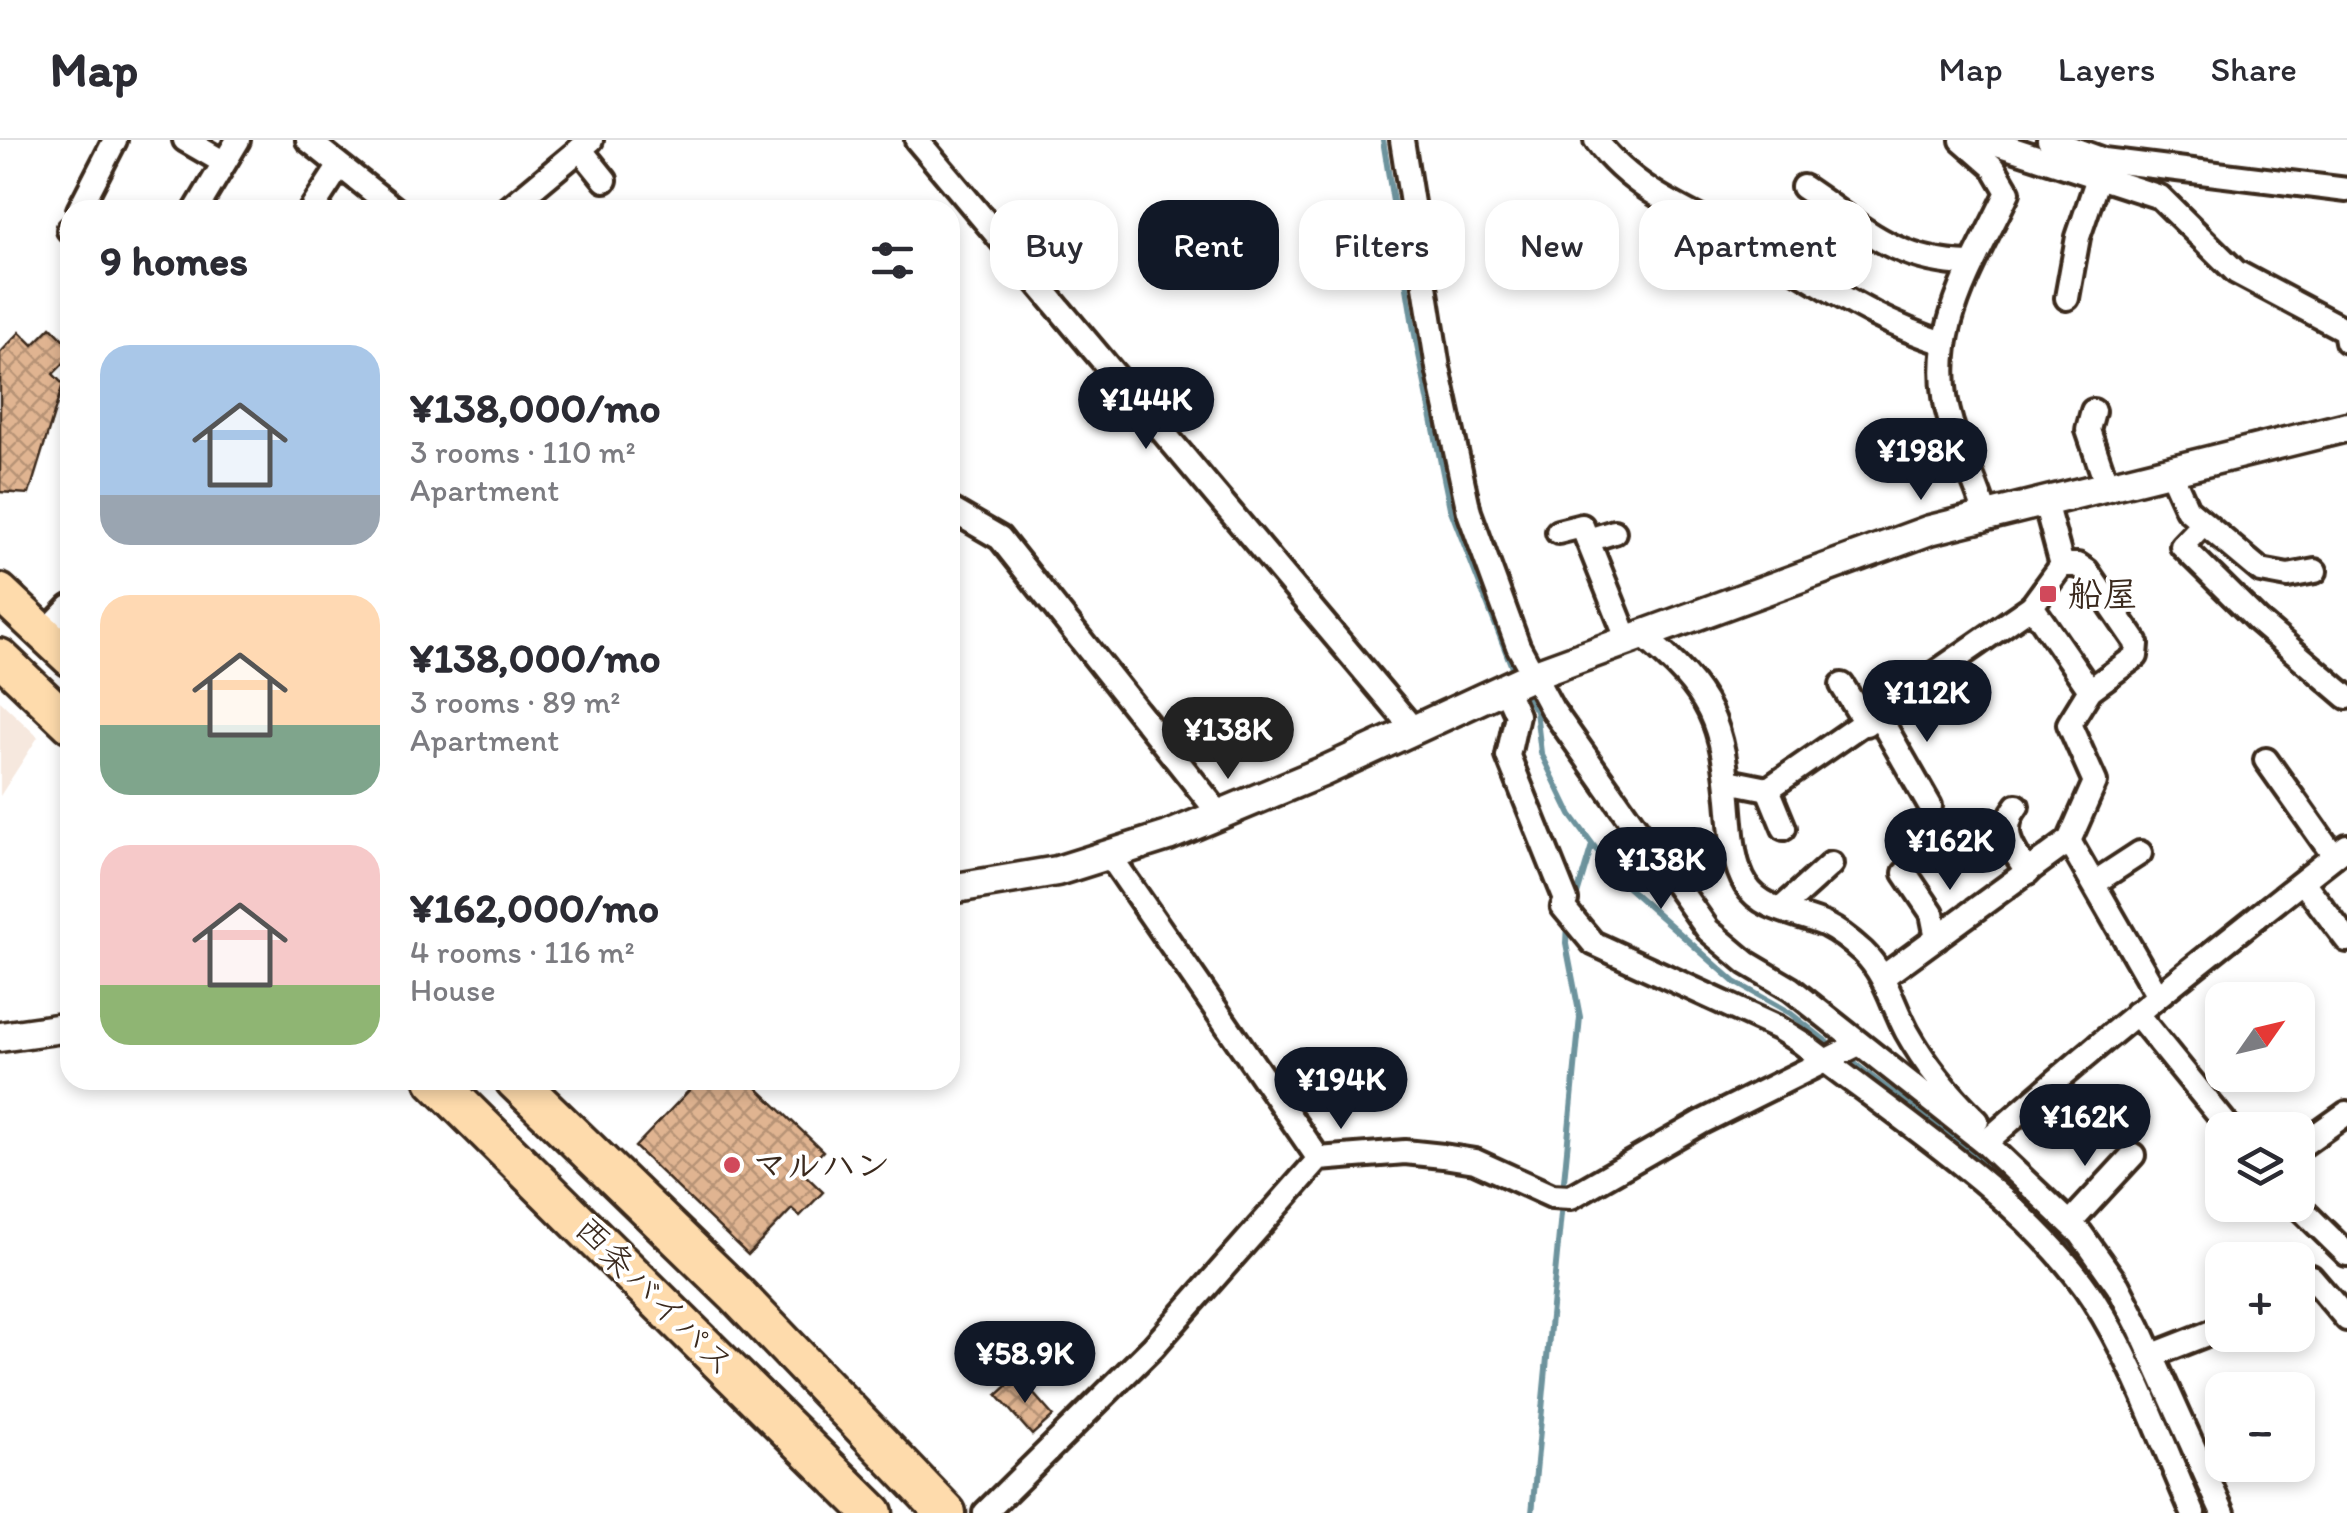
<!DOCTYPE html>
<html lang="en">
<head>
<meta charset="utf-8">
<style>
	body { margin:0; font-family:Itim,"Klee One",sans-serif; background:#f2f2f3; color:#2b2b33; height:100vh; display:flex; flex-direction:column; font-size:38px; white-space:nowrap }
	* { box-sizing:border-box; margin:0 }
	p { font-size:32px; color:#7c7c81 }
	.icon { flex:none; width:55px; height:55px; fill:none; stroke:currentColor; stroke-width:2; stroke-linecap:round; stroke-linejoin:round }
	.map { position:relative; flex:1; overflow:hidden }
	.details { position:absolute; left:60px; top:60px; width:900px; height:890px; display:flex; flex-direction:column; background:#fff; border-radius:30px; box-shadow:0 5px 15px #0003 }
	.details>* { flex:none }
	.banner { position:absolute; left:990px; top:60px; width:950px; height:90px; display:flex; gap:20px }
	.needle { width:65px; rotate:56deg }
	.buttons { position:absolute; left:2205px; top:842px; display:grid; gap:20px }
	.buttons a { display:grid; place-items:center; width:110px; height:110px; border-radius:20px; background:#fff; box-shadow:0 5px 15px #0003; font-size:50px }
	.price { position:absolute; translate:-50% -85px; padding:0 22px; border-radius:35px; background:#111827; color:#fff; font-size:32px; line-height:65px; filter:drop-shadow(0 2px 5px #0008) }
	.price::after { content:''; position:absolute; left:50%; top:60px; width:30px; height:22px; margin-left:-15px; background:inherit; clip-path:polygon(0 0,100% 0,50% 100%) }
	.price.on { background:#222; color:#fff }
	ul { padding:0; list-style:none }
	li { display:flex; align-items:center; gap:30px; height:250px; padding:0 40px }
	li span { display:grid; place-items:center; flex:none; width:280px; height:200px; border-radius:30px; color:#555 }
	li>.icon { margin-inline-start:auto }
	span .icon { width:120px; height:120px; fill:#fffc; stroke-width:1 }
	li b { font-size:42px }
	h2 { display:flex; justify-content:space-between; align-items:center; height:120px; padding:0 40px; font-size:42px }
	.chip { padding:0 35px; border-radius:30px; background:#fff; box-shadow:0 5px 15px #0003; font-size:35px; line-height:90px }
	.chip.on { background:#111827; color:#fff }
	header { display:flex; align-items:center; gap:60px; box-sizing:border-box; height:140px; padding:0 50px; background:#fff; border-bottom:2px solid #e1e1e2 }
	header strong { font-size:48px }
	nav { display:flex; gap:55px; margin-inline-start:auto; font-size:35px }
	.map>svg:first-child { display:block }
</style>
</head>
<body>
<header>
<strong>Map</strong>
<nav><a>Map</a><a>Layers</a><a>Share</a></nav>
</header>
<div class="map">
<svg width="2347" height="1373" viewBox="0 0 2347 1373">
	<defs>
		<pattern id="building-cross-hatch" width="8" height="8" patternUnits="userSpaceOnUse" patternTransform="scale(2.5)"><rect width="8" height="8" fill="#e0b491"/><path d="M0 0l8 8M0 8l8-8" fill="none" stroke="#b79376"/></pattern>
	</defs>
	<rect width="100%" height="100%" fill="#fff"/>
	<filter id="ink" filterUnits="userSpaceOnUse"><feTurbulence type="fractalNoise" baseFrequency=".01" numOctaves="2"/><feDisplacementMap in="SourceGraphic" scale="20" xChannelSelector="R" yChannelSelector="G"/><feConvolveMatrix kernelMatrix="1 2 1 2 8 2 1 2 1" color-interpolation-filters="sRGB"/></filter>
	<g filter="url(#ink)">
		<path fill="#f6e8de" d="M0,561l38,36 -38,59z"/>
		<g fill="none" stroke-linecap="round" stroke-linejoin="round">
			<g stroke="#6d939d" stroke-width="6">
				<path d="M1383,0l30,185 37,183 65,167"/>
				<path d="M1521,546l15,25 5,42 30,62 47,64 117,103 55,31 46,36"/>
				<path d="M1574,765l18,-60"/>
				<path d="M1846,917c81,63 174,123 238,205 22,28 39,61 55,92"/>
				<path d="M1563,1051l17,-174 -14,-73 1,-23"/>
				<path d="M2171,1285l38,88"/>
				<path d="M1532,1373l30,-310"/>
			</g>
		</g>
		<g fill="url(#building-cross-hatch)" stroke="#3b2a1e" stroke-width="2.5">
			<path d="M51,187l19,19 -2,13 -15,15 10,10 -34,110 -29,-2v-139l20,-21 13,13z"/>
			<path d="M699,940h50l74,71 -20,22 20,19 -23,24 -8,-7 -44,46 -113,-108z"/>
			<path d="M1018,1236l35,40 -21,19 -35,-40z"/>
		</g>
		<g fill="none" stroke-linecap="round" stroke-linejoin="round">
			<defs>
				<g id="minor">
					<path d="M185,0l38,22"/>
					<path d="M308,0l88,70"/>
					<path d="M917,0l497,590"/>
					<path d="M1402,0l36,228 31,144 49,134 34,63 156,221 39,33 44,26 194,154 96,91 37,52 21,41 84,186"/>
					<path d="M1596,0c41,57 111,79 171,113 65,36 103,66 177,90"/>
					<path d="M1962,0l32,28 14,24c-36,77 -84,142 -57,231 10,31 26,61 35,93"/>
					<path d="M1985,0l175,57 76,75 109,58 2,11"/>
					<path d="M2049,0l55,20 243,30"/>
					<path d="M580,9l25,31"/>
					<path d="M1803,47c59,39 90,75 166,77"/>
					<path d="M79,70l36,-70"/>
					<path d="M196,70l42,-70"/>
					<path d="M311,70l28,-43"/>
					<path d="M507,70l84,-70"/>
					<path d="M69,90l1,-1"/>
					<path d="M2067,158l11,-61 25,-74"/>
					<path d="M2093,271l-5,19 19,56"/>
					<path d="M2170,331l17,38 74,62 27,5 27,-5"/>
					<path d="M950,369l50,29 221,278"/>
					<path d="M2203,384l-21,22 76,75 89,76"/>
					<path d="M1558,392l24,-6 46,115"/>
					<path d="M1588,400l26,-8"/>
					<path d="M2062,425l-30,41 58,84"/>
					<path d="M44,494l26,-27"/>
					<path d="M1642,495c70,58 81,86 88,176 2,24 3,53 16,74 16,26 54,28 80,40 14,7 26,17 37,27 23,22 29,52 44,80 19,34 42,62 70,89"/>
					<path d="M1842,545l24,39"/>
					<path d="M1505,548l12,27 -9,41 58,144 -3,7 30,36 185,85 24,15c92,72 229,160 291,256 43,67 68,142 100,214"/>
					<path d="M1878,575l52,91"/>
					<path d="M2266,620l68,96"/>
					<path d="M1728,641l40,8 264,-183"/>
					<path d="M1768,649l16,39"/>
					<path d="M2017,666c-19,24 -5,44 11,66"/>
					<path d="M2069,701l89,155"/>
					<path d="M1110,716l209,303"/>
					<path d="M1905,733l27,40 5,25"/>
					<path d="M2303,742l44,58"/>
					<path d="M2094,743l46,-30"/>
					<path d="M1781,769l50,-45"/>
					<path d="M1883,837l186,-136 26,-59 -26,-58 21,-34 46,-34 1,-12 -50,-73 -9,-6h-16l-17,-63"/>
					<path d="M2136,873l95,117"/>
					<path d="M1985,1003c116,-104 239,-200 362,-297"/>
					<path d="M2298,1008l49,-35"/>
					<path d="M2297,1065l50,49"/>
					<path d="M2071,1082l62,-67"/>
					<path d="M2298,1146l13,-9 36,42"/>
					<path d="M2153,1215l69,-27"/>
					<path d="M985,1373l168,-166 166,-188 86,-7 38,4 32,5 77,35 19,1 131,-75 157,-78"/>
				</g>
				<g id="tertiary">
					<path d="M950,749l107,-18 111,-35 154,-64 211,-97 397,-145 417,-103"/>
					<path d="M0,897l70,-10"/>
				</g>
				<g id="primary">
					<path d="M0,452l70,66"/>
					<path d="M0,517l70,67"/>
				</g>
				<g id="trunk">
					<path d="M435,940l438,433"/>
					<path d="M515,940l222,215 209,218"/>
				</g>
			</defs>
			<use href="#minor" stroke="#3b2a1e" stroke-width="30"/>
			<use href="#tertiary" stroke="#3b2a1e" stroke-width="35"/>
			<use href="#primary" stroke="#3b2a1e" stroke-width="42"/>
			<use href="#trunk" stroke="#3b2a1e" stroke-width="45"/>
			<use href="#minor" stroke="#fff" stroke-width="22"/>
			<use href="#tertiary" stroke="#fff" stroke-width="28"/>
			<use href="#primary" stroke="#fedbac" stroke-width="35"/>
			<use href="#trunk" stroke="#fedbac" stroke-width="38"/>
		</g>
	</g>
	<g fill="#d1495b" stroke="#fff" stroke-width="4">
		<rect x="2038" y="444" width="20" height="20" rx="5"/>
		<circle cx="732" cy="1025" r="10"/>
	</g>
	<g text-anchor="middle" stroke-width="8" stroke-linejoin="round" paint-order="stroke">
		<g font-size="35" font-weight="bold" fill="#3b2a1e" stroke="#fff" text-anchor="start">
			<text x="2068" y="466">船屋</text>
			<text x="752" y="1037">マルハン</text>
		</g>
		<g font-size="35" fill="#3b2a1e" stroke="#fff">
			<text transform="translate(655 1156) rotate(45)" y="12">西条バイパス</text>
		</g>
	</g>
</svg>
<div class="buttons">
<a><svg class="needle" viewBox="-14 -14 28 28"><path d="M0-13l5 13h-10z" fill="#e53935"/><path d="M0 13l5-13h-10z" fill="#7c7c81"/></svg></a>
<a><svg class="icon" aria-label="layers" viewBox="0 0 24 24"><path d="M12 4l9 5-9 5-9-5zM3 14l9 5 9-5"/></svg></a>
<a>+</a>
<a>−</a>
</div>
<b class="price" style="left:1146px;top:312px">¥144K</b>
<b class="price" style="left:1921px;top:363px">¥198K</b>
<b class="price" style="left:1927px;top:605px">¥112K</b>
<b class="price on" style="left:1228px;top:642px">¥138K</b>
<b class="price" style="left:1950px;top:753px">¥162K</b>
<b class="price" style="left:1661px;top:772px">¥138K</b>
<b class="price" style="left:1341px;top:992px">¥194K</b>
<b class="price" style="left:2085px;top:1029px">¥162K</b>
<b class="price" style="left:1025px;top:1266px">¥58.9K</b>
<div class="banner">
<a class="chip">Buy</a>
<a class="chip on">Rent</a>
<a class="chip">Filters</a>
<a class="chip">New</a>
<a class="chip">Apartment</a>
</div>
<section class="details">
<h2>9 homes<svg class="icon" aria-label="filters" viewBox="0 0 24 24"><path d="M4 7h16M4 17h16"/><circle cx="9" cy="7" r="2"/><circle cx="15" cy="17" r="2"/></svg></h2>
<ul>
<li><span style="background:linear-gradient(#a9c7e8 75%,#9aa5b1 0)"><svg class="icon" aria-label="home" viewBox="0 0 24 24"><path d="M3 11l9-7 9 7M6 9v11h12V9"/></svg></span><div><b>¥138,000/mo</b><p>3 rooms · 110 m²</p><p>Apartment</p></div></li>
<li><span style="background:linear-gradient(#ffd9b3 65%,#7fa58c 0)"><svg class="icon" aria-label="home" viewBox="0 0 24 24"><path d="M3 11l9-7 9 7M6 9v11h12V9"/></svg></span><div><b>¥138,000/mo</b><p>3 rooms · 89 m²</p><p>Apartment</p></div></li>
<li><span style="background:linear-gradient(#f6c9c9 70%,#8fb573 0)"><svg class="icon" aria-label="home" viewBox="0 0 24 24"><path d="M3 11l9-7 9 7M6 9v11h12V9"/></svg></span><div><b>¥162,000/mo</b><p>4 rooms · 116 m²</p><p>House</p></div></li>
</ul>
</section>
</div>
</body>
</html>
